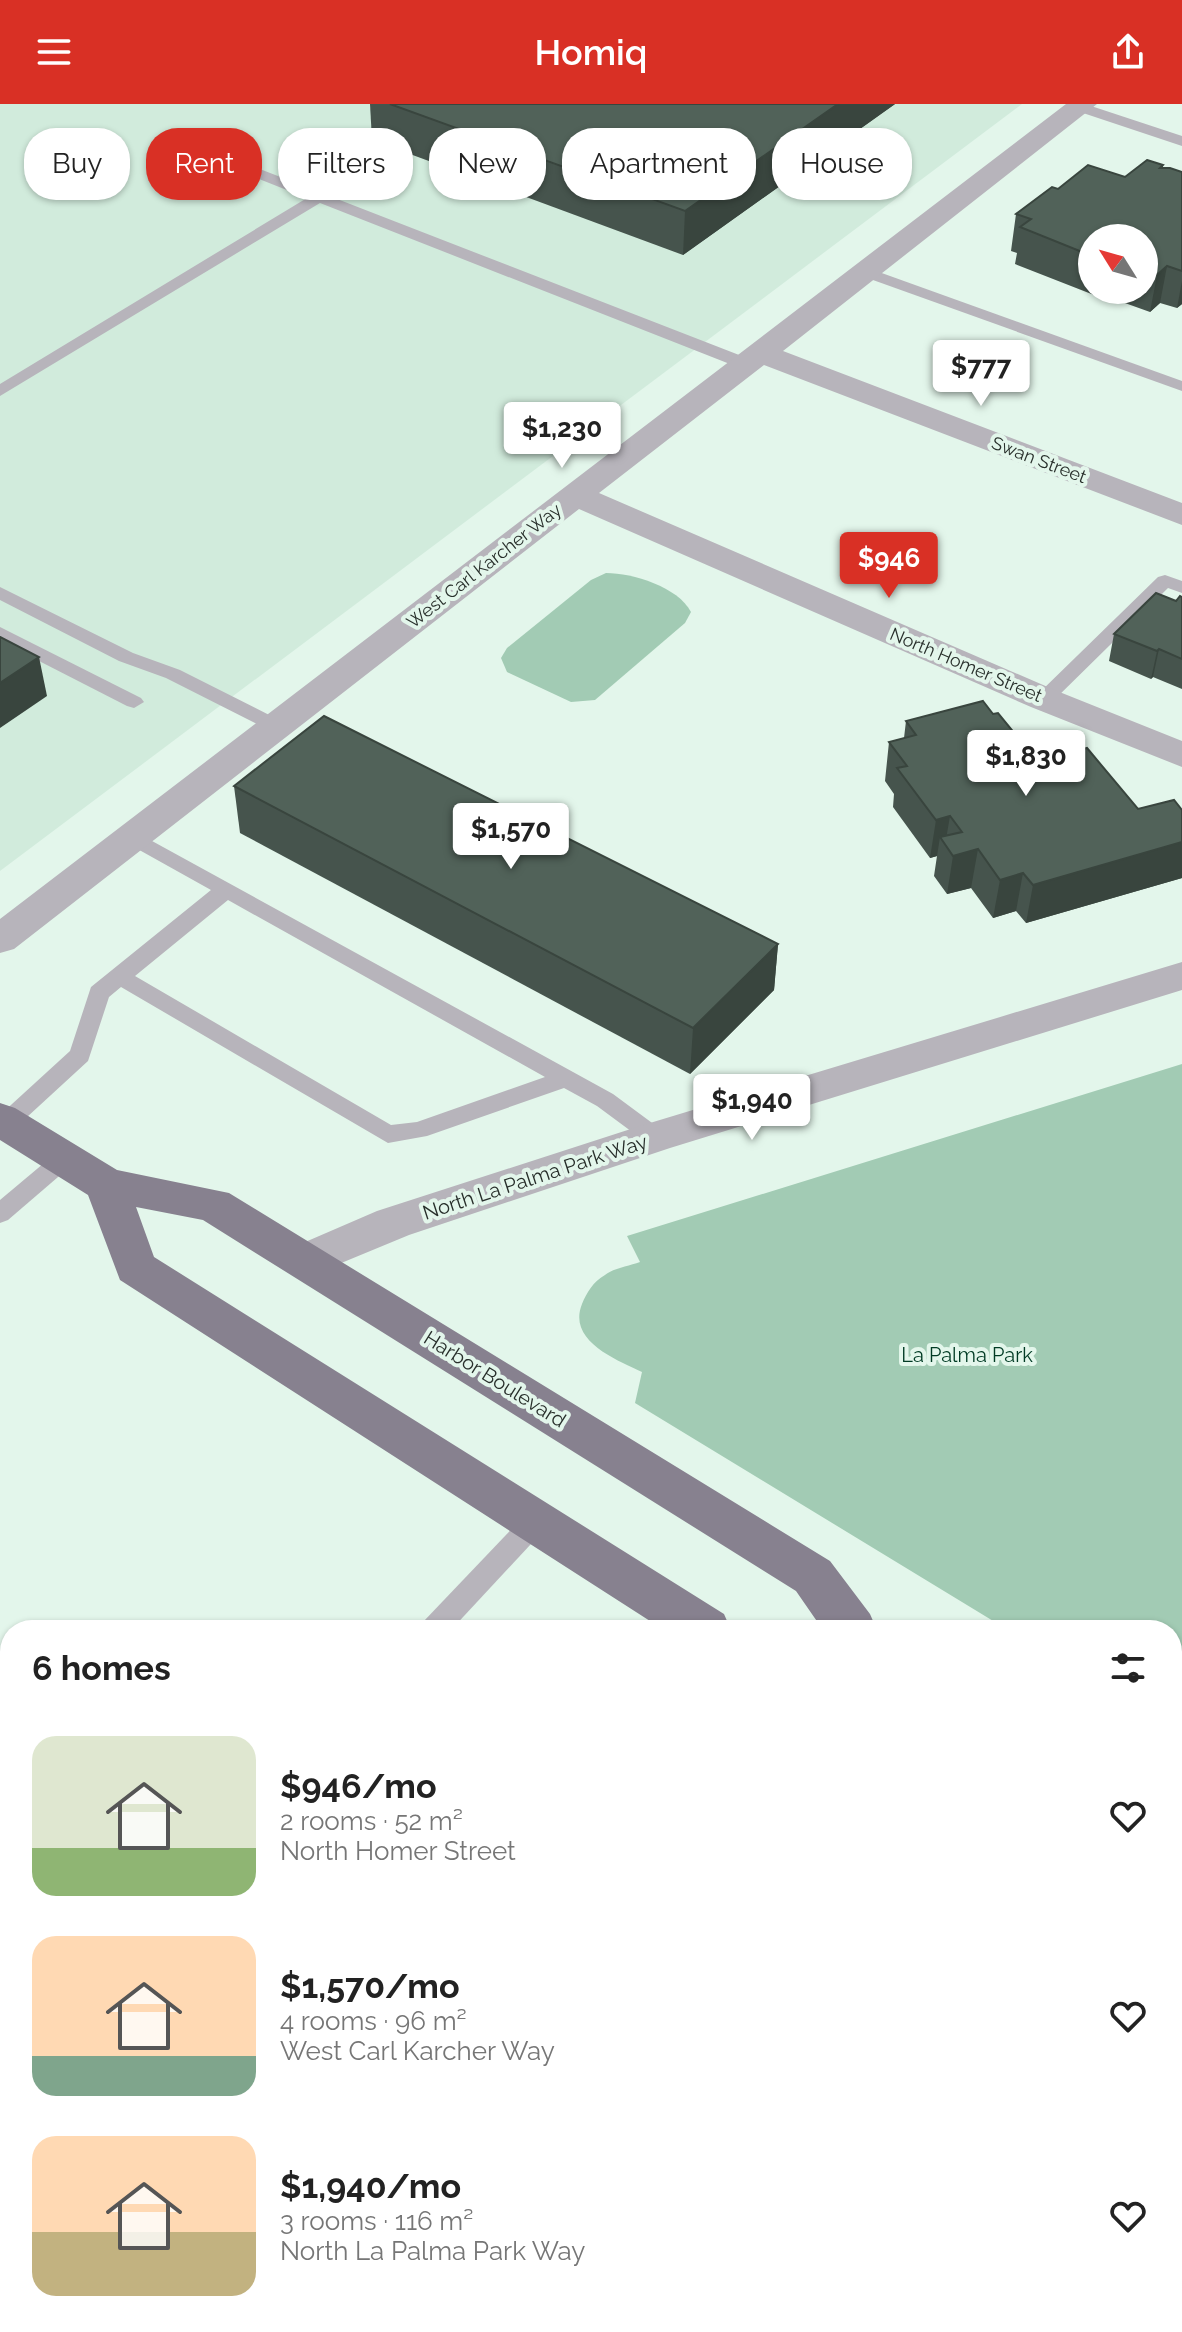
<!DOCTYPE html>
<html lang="en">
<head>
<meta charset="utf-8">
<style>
	body { margin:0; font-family:Raleway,sans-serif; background:#f6f6f6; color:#222; height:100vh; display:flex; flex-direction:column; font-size:30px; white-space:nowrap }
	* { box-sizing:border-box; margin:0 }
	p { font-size:26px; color:#767676 }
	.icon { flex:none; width:44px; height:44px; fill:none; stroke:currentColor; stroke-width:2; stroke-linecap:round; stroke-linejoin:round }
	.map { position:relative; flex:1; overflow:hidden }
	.panel { position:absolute; left:0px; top:1516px; width:1182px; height:712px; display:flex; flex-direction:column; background:#fff; border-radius:32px 32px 0 0; box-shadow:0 2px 6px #0004 }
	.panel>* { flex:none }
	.hud { position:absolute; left:24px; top:24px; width:1134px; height:72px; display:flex; gap:16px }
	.needle { width:52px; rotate:307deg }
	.buttons { position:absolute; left:1078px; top:120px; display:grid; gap:16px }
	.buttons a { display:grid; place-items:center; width:80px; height:80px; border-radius:50%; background:#fff; box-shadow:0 2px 6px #0004; font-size:40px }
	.price { position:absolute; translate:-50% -68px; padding:0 18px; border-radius:8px; background:#fff; color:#222; font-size:26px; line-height:52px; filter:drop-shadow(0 2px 4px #0008) }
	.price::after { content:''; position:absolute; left:50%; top:48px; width:24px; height:18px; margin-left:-12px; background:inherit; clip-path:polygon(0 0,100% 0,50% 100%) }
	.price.active { background:#d93025; color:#fff }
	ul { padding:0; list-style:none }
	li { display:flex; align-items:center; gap:24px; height:200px; padding:0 32px }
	li span { display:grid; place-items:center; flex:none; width:224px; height:160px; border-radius:24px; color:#555 }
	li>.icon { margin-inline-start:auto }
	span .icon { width:96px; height:96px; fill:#fffc; stroke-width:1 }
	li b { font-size:34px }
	h2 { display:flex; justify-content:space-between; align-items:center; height:96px; padding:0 32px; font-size:34px }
	.chip { padding:0 28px; border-radius:32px; background:#fff; box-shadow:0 2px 6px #0004; font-size:28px; line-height:72px }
	.chip.active { background:#d93025; color:#fff }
	header { display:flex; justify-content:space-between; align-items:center; height:104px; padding:0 32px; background:#d93025; color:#fff; font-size:36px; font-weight:600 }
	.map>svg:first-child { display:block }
</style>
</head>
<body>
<header><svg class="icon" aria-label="menu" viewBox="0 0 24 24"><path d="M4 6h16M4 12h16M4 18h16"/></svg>Homiq<svg class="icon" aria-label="share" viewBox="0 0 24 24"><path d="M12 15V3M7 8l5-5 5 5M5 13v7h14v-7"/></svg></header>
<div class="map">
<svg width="1182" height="2228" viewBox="0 0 1182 2228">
	<rect width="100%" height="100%" fill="#e3f6eb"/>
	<path fill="#d1ebdc" d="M0,0h1022l-1022,767z"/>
	<g fill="#a2cbb4">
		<path d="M606,469c27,0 72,14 85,39l-6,11 -90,77 -24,2 -64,-30 -6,-14 6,-10 84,-68z"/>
		<path d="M1182,960v672l-10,-6v-100h-164l-373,-227 7,-31c-25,-12 -75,-31 -60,-68 5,-12 11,-22 23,-29 9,-7 24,-9 35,-13l-13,-26z"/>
	</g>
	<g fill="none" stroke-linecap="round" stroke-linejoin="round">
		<g fill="#b7b4bb" fill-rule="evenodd">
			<path d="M1074,0h11l97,32v10l-108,-36z"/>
			<path d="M198,41l554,215 2,4 -8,5 -6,-1 -420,-165 -320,193v-12l307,-186 -114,-45v-6z"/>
			<path d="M865,163l317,114v10l-323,-116v-6z"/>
			<path d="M1165,471l17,6v12l-14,-5 -117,115h-14l-3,-4 3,-4 121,-118z"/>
			<path d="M0,483l133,66 47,17 103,52 3,4 -10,6 -7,-2 -103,-52 -47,-17 -119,-61z"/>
			<path d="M0,523l141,71 3,4 -10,6 -7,-2 -127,-65z"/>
			<path d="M132,726l481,264 50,37 4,6 -4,6 -8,3 -8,-3 -50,-37 -33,-18 -137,48 -39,7 -267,-156 -12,10 -21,64 -74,68 -14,1v-15l70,-64 21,-64 120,-97 -86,-48 -3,-5 3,-5zM228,796l317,177 -128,45 -26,3 -256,-149z"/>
			<path d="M64,1046l8,3 4,6 -4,6 -64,55 -8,3v-23l56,-47z"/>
			<path d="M535,1407l9,3 4,8 -4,8 -93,100h-32l4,-8 103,-108z"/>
			<path d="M1182,1887v43l-10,4v-43z"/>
			<path d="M974,2218h35l-5,10h-35z"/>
		</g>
		<g fill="#b7b4bb" fill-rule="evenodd">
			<path d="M1066,0h31l-314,247 399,152v22l-418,-160 -165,128 458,198 125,50v26l-151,-60 -452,-198 -565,440 -14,4v-34z"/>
			<path d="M1182,858v28l-512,158 -261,87 -104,43 -16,-5 -6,-12 6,-12 88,-38 263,-85z"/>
			<path d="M385,2218h64l-4,10h-64z"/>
		</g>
		<g fill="#87818f" fill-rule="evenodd">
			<path d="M0,999l15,5 102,62 112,23 601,368 40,53 7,16h-54l-27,-39 -593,-371 -67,-13 18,50 570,357 7,16h-67l-544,-350 -32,-85 -88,-55z"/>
			<path d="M1172,1733l10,4v52l-10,-4z"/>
		</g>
	</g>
	<g fill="#46544d" fill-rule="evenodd">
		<path d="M370,0h525l-212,151 -311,-115z"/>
		<path d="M1163,61v3l19,4v132l-5,4 -17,-5 -10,9 -53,-19 -3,2 -79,-31 2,-11 -6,-2 5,-37 42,-25 67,-12zM1092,134h52v52h-52z"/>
		<path d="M1182,493v92l-29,-12 -2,2 -42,-18 5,-27z"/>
		<path d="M993,610l27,26 31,13 11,2 76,54 44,1v68l-156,45 -10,-12 -23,7 -22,-30 -24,6 -13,-18 3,-20 -7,2 -37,-51 1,-13 -9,-13 4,-39 15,-4 2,-17z"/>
		<path d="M234,682l544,158 -4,46 -84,84 -450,-241z"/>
		<path d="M642,2218h98l-7,10h-78z"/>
	</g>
	<g fill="#39453e">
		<path d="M838,0h57l-212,151 2,-44z"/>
		<path d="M1167,162l-7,37 -10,9 7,-37z"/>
		<path d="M1182,177v23l-5,4z"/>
		<path d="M1159,545l-6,28 -2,2 6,-28z"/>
		<path d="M39,553l8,39 -47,32v-45z"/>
		<path d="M950,712l-5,29 -5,-8 -3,19 -7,2 6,-38z"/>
		<path d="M1182,738v36l-156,45 7,-38z"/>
		<path d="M978,745l-7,39 -24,6 6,-38z"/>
		<path d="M1023,769l-7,38 -23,7 7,-38z"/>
		<path d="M778,840l-4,46 -84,84 3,-46z"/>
		<path d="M681,2218l-1,10h-5v-2z"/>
		<path d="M692,2218h4l-1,10h-7l1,-5z"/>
		<path d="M731,2218h9l-7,10h-9z"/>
	</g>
	<g fill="#516259" stroke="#39453e" stroke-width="2">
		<path d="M390,0h448l-153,107z"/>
		<path d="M1147,56l16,5 -3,3h10l12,4v99l-15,-5 -10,9 -13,-5v-32h-52v18l-72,-29 11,-8 -15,-5 36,-27 6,2 30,-24 37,12z"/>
		<path d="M1156,489l20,8 4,-5 2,1v62l-23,-10 -2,2 -43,-17z"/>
		<path d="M0,533l39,20 -39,26z"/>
		<path d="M983,597l10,13 5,-1 22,27 17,-4 14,17 7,-3 4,5 25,-7 51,61 36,-9 8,10v32l-149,43 -10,-12 -23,7 -22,-31 -25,7 -13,-19 22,-5 -12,-16 -14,4 -39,-52 10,-2 -18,-24 27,-7 -10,-14z"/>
		<path d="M324,612l454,228 -85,84 -459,-242z"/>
		<path d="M1172,2065l10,7v42l-10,16z"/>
		<path d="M1182,2180v48h-78l6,-10h62v-35l6,4z"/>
		<path d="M554,2218h27l13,10h-47z"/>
		<path d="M664,2218h17l-6,8z"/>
		<path d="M682,2218h10l-3,5z"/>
		<path d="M706,2218h25l-7,10h-4z"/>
	</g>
	<g text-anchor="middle" stroke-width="8" stroke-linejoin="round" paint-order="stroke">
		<g font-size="18" fill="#282f2b" stroke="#e3f6eb">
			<text transform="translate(1039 356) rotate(21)" y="6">Swan Street</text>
			<text transform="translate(484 462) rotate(-38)" y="6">West Carl Karcher Way</text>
			<text transform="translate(966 561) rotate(23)" y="6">North Homer Street</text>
		</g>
		<g font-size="20" fill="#282f2b" stroke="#e3f6eb">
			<text transform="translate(535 1073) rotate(-18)" y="7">North La Palma Park Way</text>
			<text transform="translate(495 1275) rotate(32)" y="7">Harbor Boulevard</text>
		</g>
		<g font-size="20" fill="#013b24" stroke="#e3f6eb">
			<text x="967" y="1258">La Palma Park</text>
		</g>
	</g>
</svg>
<div class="buttons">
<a><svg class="needle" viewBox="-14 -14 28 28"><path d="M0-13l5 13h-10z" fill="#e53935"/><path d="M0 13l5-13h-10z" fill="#767676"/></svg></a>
</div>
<b class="price" style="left:981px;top:304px">$777</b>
<b class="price" style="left:562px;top:366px">$1,230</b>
<b class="price active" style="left:889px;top:496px">$946</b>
<b class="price" style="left:1026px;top:694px">$1,830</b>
<b class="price" style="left:511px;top:767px">$1,570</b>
<b class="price" style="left:752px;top:1038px">$1,940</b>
<div class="hud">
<a class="chip">Buy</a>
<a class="chip active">Rent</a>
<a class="chip">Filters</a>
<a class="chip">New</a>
<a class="chip">Apartment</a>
<a class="chip">House</a>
</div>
<section class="panel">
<h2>6 homes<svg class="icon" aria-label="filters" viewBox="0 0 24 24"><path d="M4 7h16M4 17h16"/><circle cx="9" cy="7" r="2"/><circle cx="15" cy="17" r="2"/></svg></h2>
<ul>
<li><span style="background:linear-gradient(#dfe7d0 70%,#8fb573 0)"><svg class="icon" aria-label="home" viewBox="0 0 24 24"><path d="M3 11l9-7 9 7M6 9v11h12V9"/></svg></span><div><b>$946/mo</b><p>2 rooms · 52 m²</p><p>North Homer Street</p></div><svg class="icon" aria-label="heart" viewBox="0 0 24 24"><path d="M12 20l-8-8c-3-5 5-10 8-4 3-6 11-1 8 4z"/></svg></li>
<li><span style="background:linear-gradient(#ffd9b3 75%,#7fa58c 0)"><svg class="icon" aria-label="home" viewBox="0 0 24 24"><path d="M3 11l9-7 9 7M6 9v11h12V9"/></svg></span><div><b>$1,570/mo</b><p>4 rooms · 96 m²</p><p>West Carl Karcher Way</p></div><svg class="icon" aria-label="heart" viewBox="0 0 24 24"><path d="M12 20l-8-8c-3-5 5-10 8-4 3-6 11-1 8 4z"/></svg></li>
<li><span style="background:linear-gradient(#ffd9b3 60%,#c2b280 0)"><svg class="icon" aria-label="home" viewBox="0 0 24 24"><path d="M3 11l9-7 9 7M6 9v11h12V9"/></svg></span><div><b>$1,940/mo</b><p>3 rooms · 116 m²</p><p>North La Palma Park Way</p></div><svg class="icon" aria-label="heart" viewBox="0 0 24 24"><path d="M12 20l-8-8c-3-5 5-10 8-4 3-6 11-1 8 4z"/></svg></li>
</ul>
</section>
</div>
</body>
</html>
